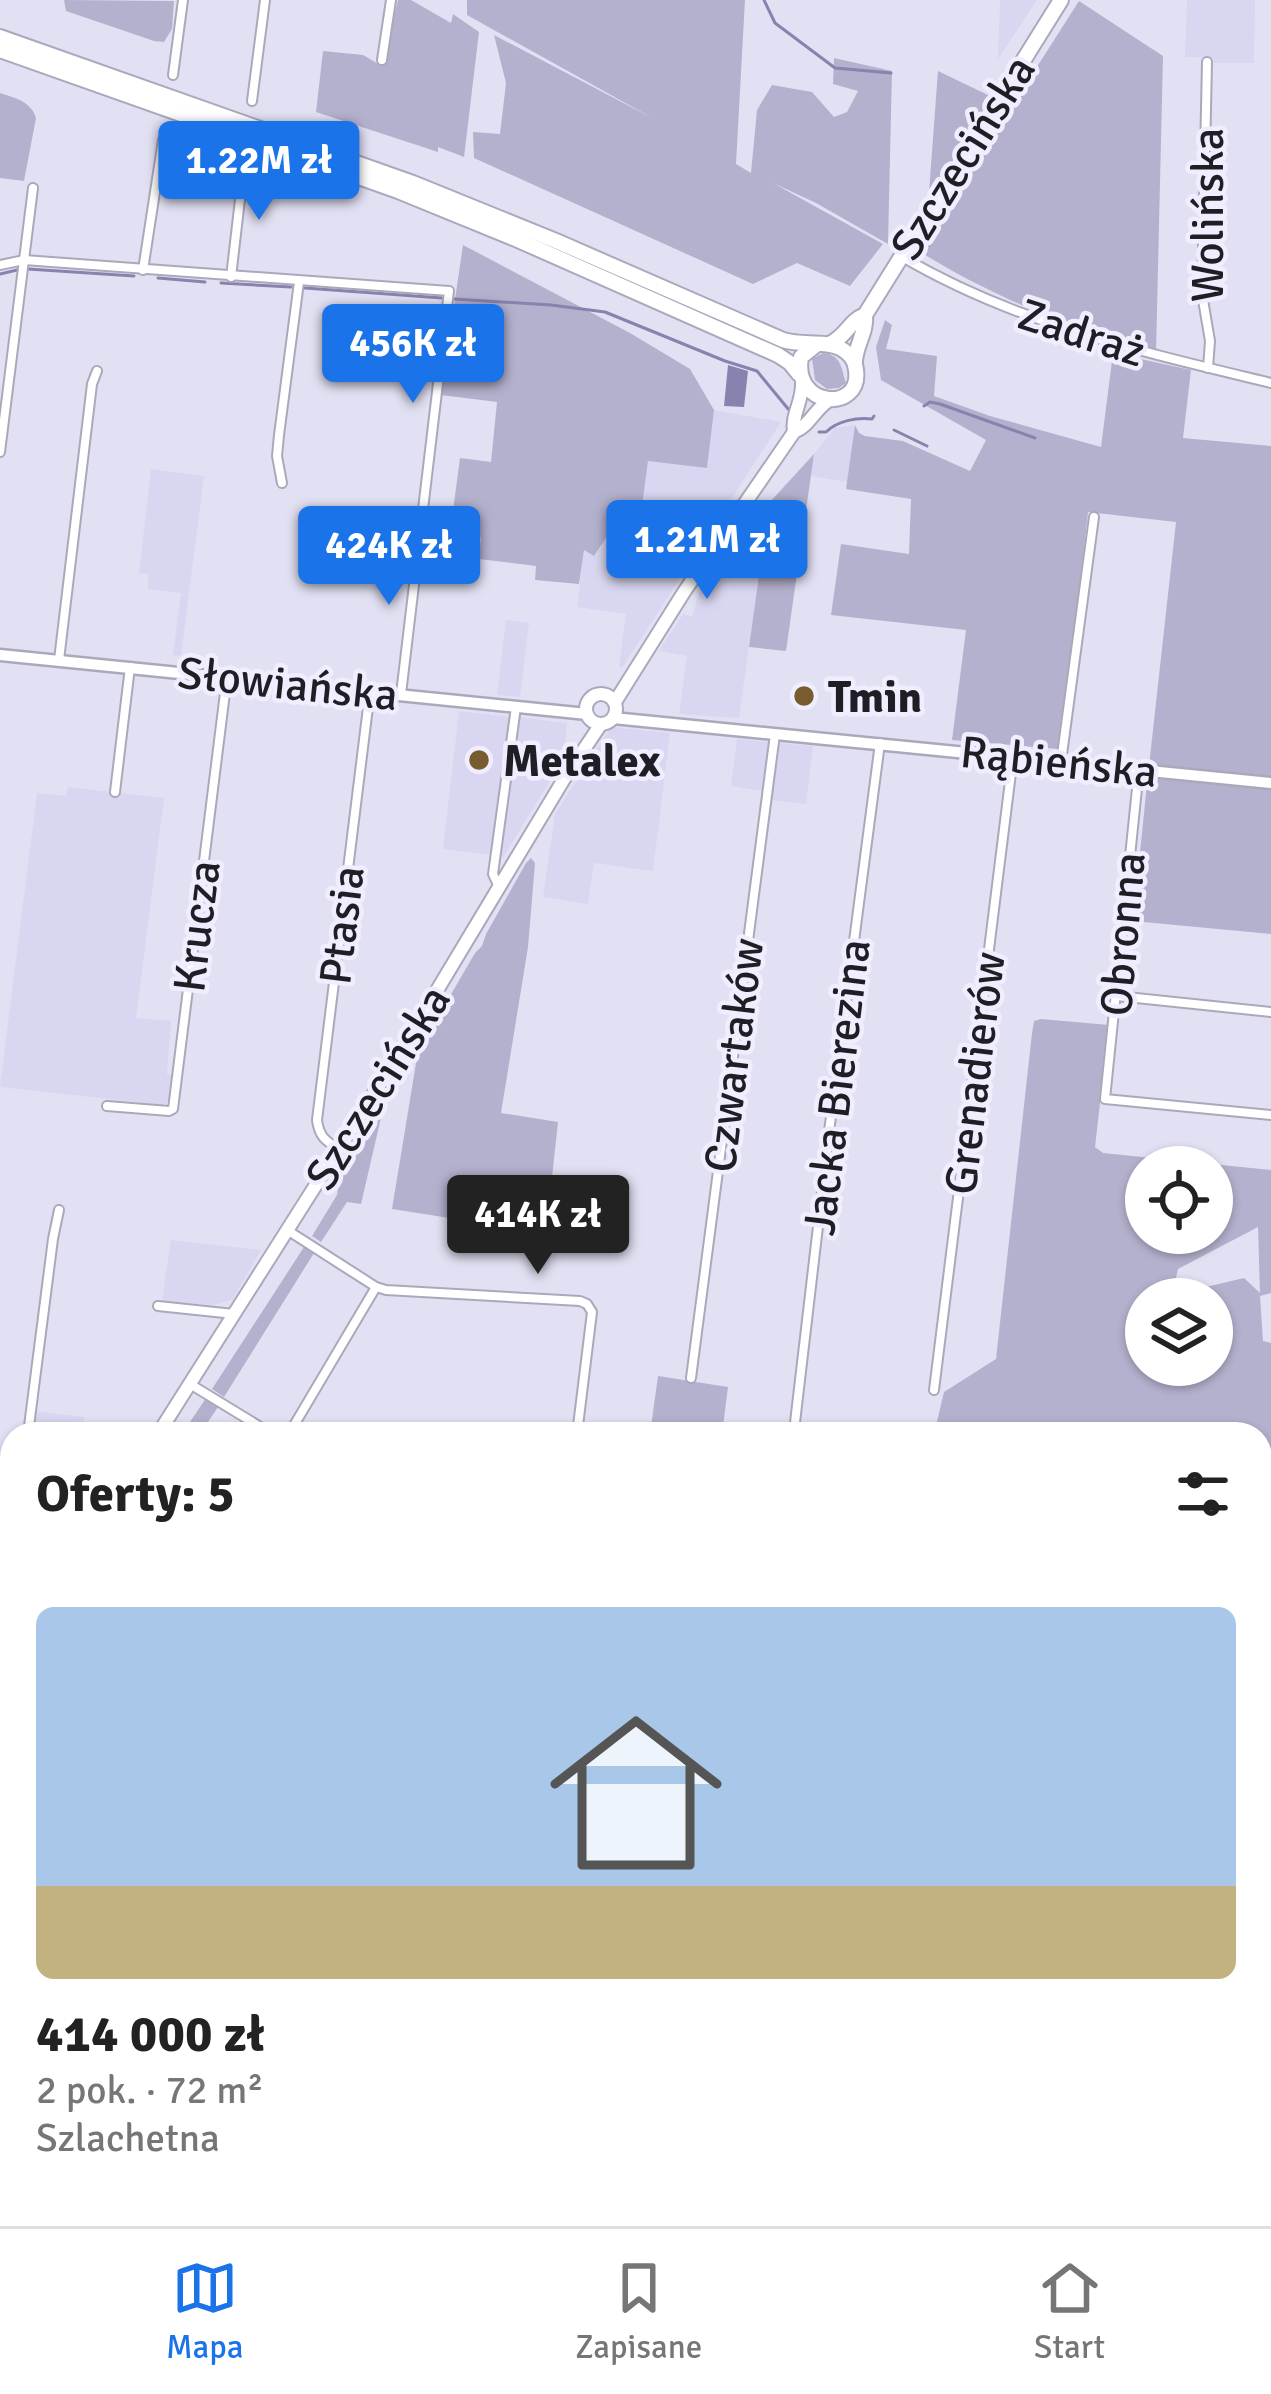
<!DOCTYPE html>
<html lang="pl">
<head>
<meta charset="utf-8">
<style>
	body { margin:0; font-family:Signika,sans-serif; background:#f6f6f6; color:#222; height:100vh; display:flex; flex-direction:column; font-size:45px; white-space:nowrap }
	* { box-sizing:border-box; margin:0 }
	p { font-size:39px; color:#767676 }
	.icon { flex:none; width:66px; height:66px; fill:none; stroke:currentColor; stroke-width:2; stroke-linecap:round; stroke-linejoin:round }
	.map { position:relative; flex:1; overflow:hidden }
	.side { position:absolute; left:0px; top:1422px; width:1272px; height:804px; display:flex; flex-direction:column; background:#fff; border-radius:36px 36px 0 0; box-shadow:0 3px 9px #0004 }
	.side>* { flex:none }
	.fabs { position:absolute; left:1125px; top:1146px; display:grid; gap:24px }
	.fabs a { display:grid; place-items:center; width:108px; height:108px; border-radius:50%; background:#fff; box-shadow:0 3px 9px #0004; font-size:60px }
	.price { position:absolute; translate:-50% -102px; padding:0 27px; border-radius:12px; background:#1a73e8; color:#fff; font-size:39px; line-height:78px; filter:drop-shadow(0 3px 6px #0008) }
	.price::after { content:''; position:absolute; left:50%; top:72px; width:36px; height:27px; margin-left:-18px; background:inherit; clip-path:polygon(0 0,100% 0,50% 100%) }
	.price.selected { background:#222; color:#fff }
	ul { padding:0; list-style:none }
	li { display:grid; align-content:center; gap:24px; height:636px; padding:0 36px }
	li+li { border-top:3px solid #e0e0e0 }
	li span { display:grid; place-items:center; height:372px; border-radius:18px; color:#555 }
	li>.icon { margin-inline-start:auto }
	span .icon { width:216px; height:216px; fill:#fffc; stroke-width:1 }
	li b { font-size:51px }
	h2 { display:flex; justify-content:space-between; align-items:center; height:144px; padding:0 36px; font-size:51px }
	.tabs { display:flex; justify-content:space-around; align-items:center; height:168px; border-top:3px solid #e0e0e0; background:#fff; font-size:33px; color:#767676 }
	.tabs a { display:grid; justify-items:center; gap:6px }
	.tabs .selected { color:#1a73e8 }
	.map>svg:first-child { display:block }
</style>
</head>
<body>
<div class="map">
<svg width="1271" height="2226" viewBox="0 0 1271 2226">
	<rect width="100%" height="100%" fill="#e2e1f4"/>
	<g fill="#d8d6f0">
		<path d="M1000,0h37l-39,59z"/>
		<path d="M1187,0h68l-1,63h-40l-1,-5 -28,-1z"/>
		<path d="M714,410l67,12 -159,246 -3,-2 7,-52 -49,-7 7,-58 11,6 33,-52 12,9 8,-52 59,8z"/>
		<path d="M855,425l-8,57 -36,-6 3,-22 21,-26z"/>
		<path d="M151,469l53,7 -23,180 -8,-1 8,-62 -33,-4v-15l-9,-1z"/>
		<path d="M769,503l-30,215 -60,-4 8,-58 -28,-5 24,-37 9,2 10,-32z"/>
		<path d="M506,620l23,3 -9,74 -23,-2z"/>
		<path d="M459,711l52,6 -19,138 -49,-6z"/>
		<path d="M518,717l49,6 -4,37 -60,97h-4z"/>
		<path d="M611,727l59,6 -17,138 -59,-8 -6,41 -45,-7 12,-83z"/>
		<path d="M737,739l32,3 -6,49 -32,-5z"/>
		<path d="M778,743l35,3 -7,58 -36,-4z"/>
		<path d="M68,787l96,11 -28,220 35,3 -4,53 5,1 -3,25 -6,5 -163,-18 37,-294 29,3z"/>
		<path d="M171,1240l90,10 -29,50 -19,5 -51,-4z"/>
		<path d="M35,1411l49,6 -2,17h-50z"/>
	</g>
	<g fill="#b4b1ce" fill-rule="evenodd">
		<path d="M64,0l110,1 -2,28 -8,13 -10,-1 -88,-30z"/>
		<path d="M398,0h13l40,23 2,-9 26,18 -15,125 -26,-10v5l-122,-40 7,-61 40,4 19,11z"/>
		<path d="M467,0h278l-9,164 15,9 6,-63 15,-25 40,7 22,25 13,-5 11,-21 -25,-7 1,-26 58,13 -4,173 -72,-41 -43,-20 110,61 -33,42 -53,-23 -44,21 -279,-126 -1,-26 27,2 6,-51 -12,-48 160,84 -187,-104z"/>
		<path d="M1079,1l84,55 -7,297c-77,-21 -170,-59 -237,-102z"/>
		<path d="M938,71l52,25 1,6 -58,91 -4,-1z"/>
		<path d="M0,93c15,5 31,8 36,25l-12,63 -24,-3z"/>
		<path d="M463,245l167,88 60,36 24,41 -7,58 -59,-7 -7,52 -13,-9 -34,52 -10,-6 -5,34 -44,-4 1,-14 -57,-7 2,-22 -31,-4 10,-75 31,4 6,-60 -56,-7z"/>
		<path d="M885,320l7,5 -6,24 51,7 -3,40 56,20 111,31 12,-94 78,17 -8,68 88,8v333l-122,-13 27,-244 -88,-10 -14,131 -16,106 -106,-9 14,-110 -135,-15 10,-71 68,10 2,-55 -65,-10 9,-64 4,8 6,3 38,5 67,30 16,-31 -105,-60 -5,-33z"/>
		<path d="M823,353c19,2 18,15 23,30l-7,5 -12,1 -12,-9 -3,-21z"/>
		<path d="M814,454l-28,197 -37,-4 20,-144z"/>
		<path d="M1148,774l123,13v147l-138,-13z"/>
		<path d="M531,858l4,5 -7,84 -27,166 57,9 -12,111 -154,-24 26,-158 57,-98 7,-7 4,-12 40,-71z"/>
		<path d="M1041,1019l68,6 -14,122 8,6 168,17v123l-11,3 3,45 8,2v369l-11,-2v-276h-326l10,-42 52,-33 36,-326 2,-12zM1146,1167h66v66h-66zM1258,1227l2,66 -16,-15 -72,17 6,-26zM1146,1299h66v66h-66z"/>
		<path d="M387,1092l-26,112 -14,-2 -26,40 -9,-6 25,-41 5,-32z"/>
		<path d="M304,1247l10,6 -90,144 -12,-8z"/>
		<path d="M658,1376l70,11 -6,47h-72z"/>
		<path d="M206,1398l12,9 -18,27h-18z"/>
		<path d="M12,1551v96l-12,19v-112z"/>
		<path d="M1271,2135v91h-22l3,-12h8v-33z"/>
		<path d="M206,2214h278l-2,12h-279z"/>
		<path d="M913,2214h257l-3,12h-257z"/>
	</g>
	<path fill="#8882ae" d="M728,365l20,6 -4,36 -20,-1z"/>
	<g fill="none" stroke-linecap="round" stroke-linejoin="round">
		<g stroke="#8882ae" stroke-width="3">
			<path d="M764,0l11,23 60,45 56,5"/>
			<path d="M28,269l106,7"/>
			<path d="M0,274l17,-4"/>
			<path d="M158,278l47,4"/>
			<path d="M221,283l70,4"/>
			<path d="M305,288l137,10"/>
			<path d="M455,299l96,6 54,7 120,49 32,10 32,39"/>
			<path d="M924,406l6,-4 10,2 95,34"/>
			<path d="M894,430l33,16"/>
			<path d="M819,432h7c11,-11 31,-15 46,-13l2,-3"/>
		</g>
		<defs>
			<g id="minor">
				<path d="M382,60l9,-60"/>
				<path d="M1207,62l-5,232 8,47 -2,27"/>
				<path d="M173,75l10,-75"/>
				<path d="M252,101l13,-101"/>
				<path d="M901,256c115,68 242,96 370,127"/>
				<path d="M0,265l24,-5 425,31 -48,403"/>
				<path d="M143,270l20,-130"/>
				<path d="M231,277l13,-112"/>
				<path d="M0,452l33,-264"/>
				<path d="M282,483l-5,-27 2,-21 20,-153"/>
				<path d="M59,660l33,-276 5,-13"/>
				<path d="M1061,762l33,-245"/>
				<path d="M1139,769l-34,330 166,16"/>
				<path d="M115,792l15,-125"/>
				<path d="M499,887l-6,-13 23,-167"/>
				<path d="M1117,996l154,16"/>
				<path d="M107,1106l62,5 4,-2 54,-432"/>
				<path d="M339,1149c-14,-8 -20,-13 -22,-29l53,-429"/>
				<path d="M287,1230l89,57 10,3 194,11 7,3 5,8 -15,122"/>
				<path d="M158,1306l76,8"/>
				<path d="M691,1378l84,-644"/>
				<path d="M190,1384l77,47 15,3"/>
				<path d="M934,1390l79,-633"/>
				<path d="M794,1431l36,-307 50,-381"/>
				<path d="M28,1434l25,-195 6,-29"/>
				<path d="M284,1434l9,-7 83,-140"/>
				<path d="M286,1434h53"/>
				<path d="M0,1536l12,1"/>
				<path d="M1260,1537l11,3"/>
				<path d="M1260,1592l11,-46"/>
			</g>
			<g id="tertiary">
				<path d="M0,655l587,59"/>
				<path d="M613,718l658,65"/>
				<path d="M0,1779l12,1"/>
				<path d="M1260,1912l11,2"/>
			</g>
			<g id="secondary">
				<path d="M794,432c-3,-17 9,-31 8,-49"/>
				<circle cx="601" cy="709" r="15"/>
				<path d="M615,702l69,-110 110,-160c16,-6 21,-24 37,-33"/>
				<path d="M158,1434l239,-377 167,-278 37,-55"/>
				<path d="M0,1683l12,-19"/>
			</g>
			<g id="primary">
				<path d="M0,37l413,146 143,58 227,99c18,6 41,0 57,8 9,5 15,11 16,22 6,43 -64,38 -55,-13l15,-12"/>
				<path d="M0,50l398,141 120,49 260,115 12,8 9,11"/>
				<path d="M829,344c17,-7 20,-23 36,-29l196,-315"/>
				<path d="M855,361c1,-16 12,-30 10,-46"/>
			</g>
		</defs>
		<use href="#minor" stroke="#aaa9bb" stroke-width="12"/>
		<use href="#tertiary" stroke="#aaa9bb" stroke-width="15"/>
		<use href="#secondary" stroke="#aaa9bb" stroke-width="16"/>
		<use href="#primary" stroke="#aaa9bb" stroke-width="18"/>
		<use href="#minor" stroke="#fff" stroke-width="8"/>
		<use href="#tertiary" stroke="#fff" stroke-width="10"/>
		<use href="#secondary" stroke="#fff" stroke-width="12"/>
		<use href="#primary" stroke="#fff" stroke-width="14"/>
	</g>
	<g fill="#765c2e" stroke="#f0eefe" stroke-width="4.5">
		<circle cx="804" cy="696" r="12"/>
		<circle cx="479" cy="760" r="12"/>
	</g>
	<g text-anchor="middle" stroke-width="9" stroke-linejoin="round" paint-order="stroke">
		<g font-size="45" fill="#1e1e25" stroke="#f0eefe">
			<text transform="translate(962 157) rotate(-58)" y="16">Szczecińska</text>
			<text transform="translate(1207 215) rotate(-90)" y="16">Wolińska</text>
			<text transform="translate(1082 332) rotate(18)" y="16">Zadraż</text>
			<text transform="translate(288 683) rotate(6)" y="16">Słowiańska</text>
			<text transform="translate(1059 761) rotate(6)" y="16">Rąbieńska</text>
			<text transform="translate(341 925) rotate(-83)" y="16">Ptasia</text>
			<text transform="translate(196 926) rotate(-83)" y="16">Krucza</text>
			<text transform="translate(1122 934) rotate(-85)" y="16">Obronna</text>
			<text transform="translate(733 1055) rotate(-83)" y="16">Czwartaków</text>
			<text transform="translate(974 1073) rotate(-83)" y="16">Grenadierów</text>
			<text transform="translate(377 1087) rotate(-58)" y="16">Szczecińska</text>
			<text transform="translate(836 1087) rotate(-83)" y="16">Jacka Bierezina</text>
		</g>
		<g font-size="45" font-weight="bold" fill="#1e1e25" stroke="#f0eefe" text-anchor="start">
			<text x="828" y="712">Tmin</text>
			<text x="503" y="776">Metalex</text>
		</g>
	</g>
</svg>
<div class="fabs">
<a><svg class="icon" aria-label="locate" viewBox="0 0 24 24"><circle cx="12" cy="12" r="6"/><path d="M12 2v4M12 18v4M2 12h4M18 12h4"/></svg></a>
<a><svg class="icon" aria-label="layers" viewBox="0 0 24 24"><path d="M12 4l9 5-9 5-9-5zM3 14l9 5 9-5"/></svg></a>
</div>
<b class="price" style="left:259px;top:223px">1.22M zł</b>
<b class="price" style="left:413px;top:406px">456K zł</b>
<b class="price" style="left:707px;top:602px">1.21M zł</b>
<b class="price" style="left:389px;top:608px">424K zł</b>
<b class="price selected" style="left:538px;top:1277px">414K zł</b>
<section class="side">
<h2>Oferty: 5<svg class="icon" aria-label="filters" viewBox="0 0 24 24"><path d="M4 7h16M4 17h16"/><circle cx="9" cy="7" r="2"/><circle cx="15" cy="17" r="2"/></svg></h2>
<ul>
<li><span style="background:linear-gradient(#a9c7e8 75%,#c2b280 0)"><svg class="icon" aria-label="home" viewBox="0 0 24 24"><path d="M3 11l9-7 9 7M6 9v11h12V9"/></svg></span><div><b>414 000 zł</b><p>2 pok. · 72 m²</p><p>Szlachetna</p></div></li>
</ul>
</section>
</div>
<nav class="tabs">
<a class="selected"><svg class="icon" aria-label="map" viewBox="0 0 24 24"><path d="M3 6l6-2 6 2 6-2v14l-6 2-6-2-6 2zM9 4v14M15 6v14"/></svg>Mapa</a>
<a><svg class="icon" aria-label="saved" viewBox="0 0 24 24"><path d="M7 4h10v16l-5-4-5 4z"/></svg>Zapisane</a>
<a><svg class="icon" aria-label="home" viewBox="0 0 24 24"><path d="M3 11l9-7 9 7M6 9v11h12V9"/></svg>Start</a>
</nav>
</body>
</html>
